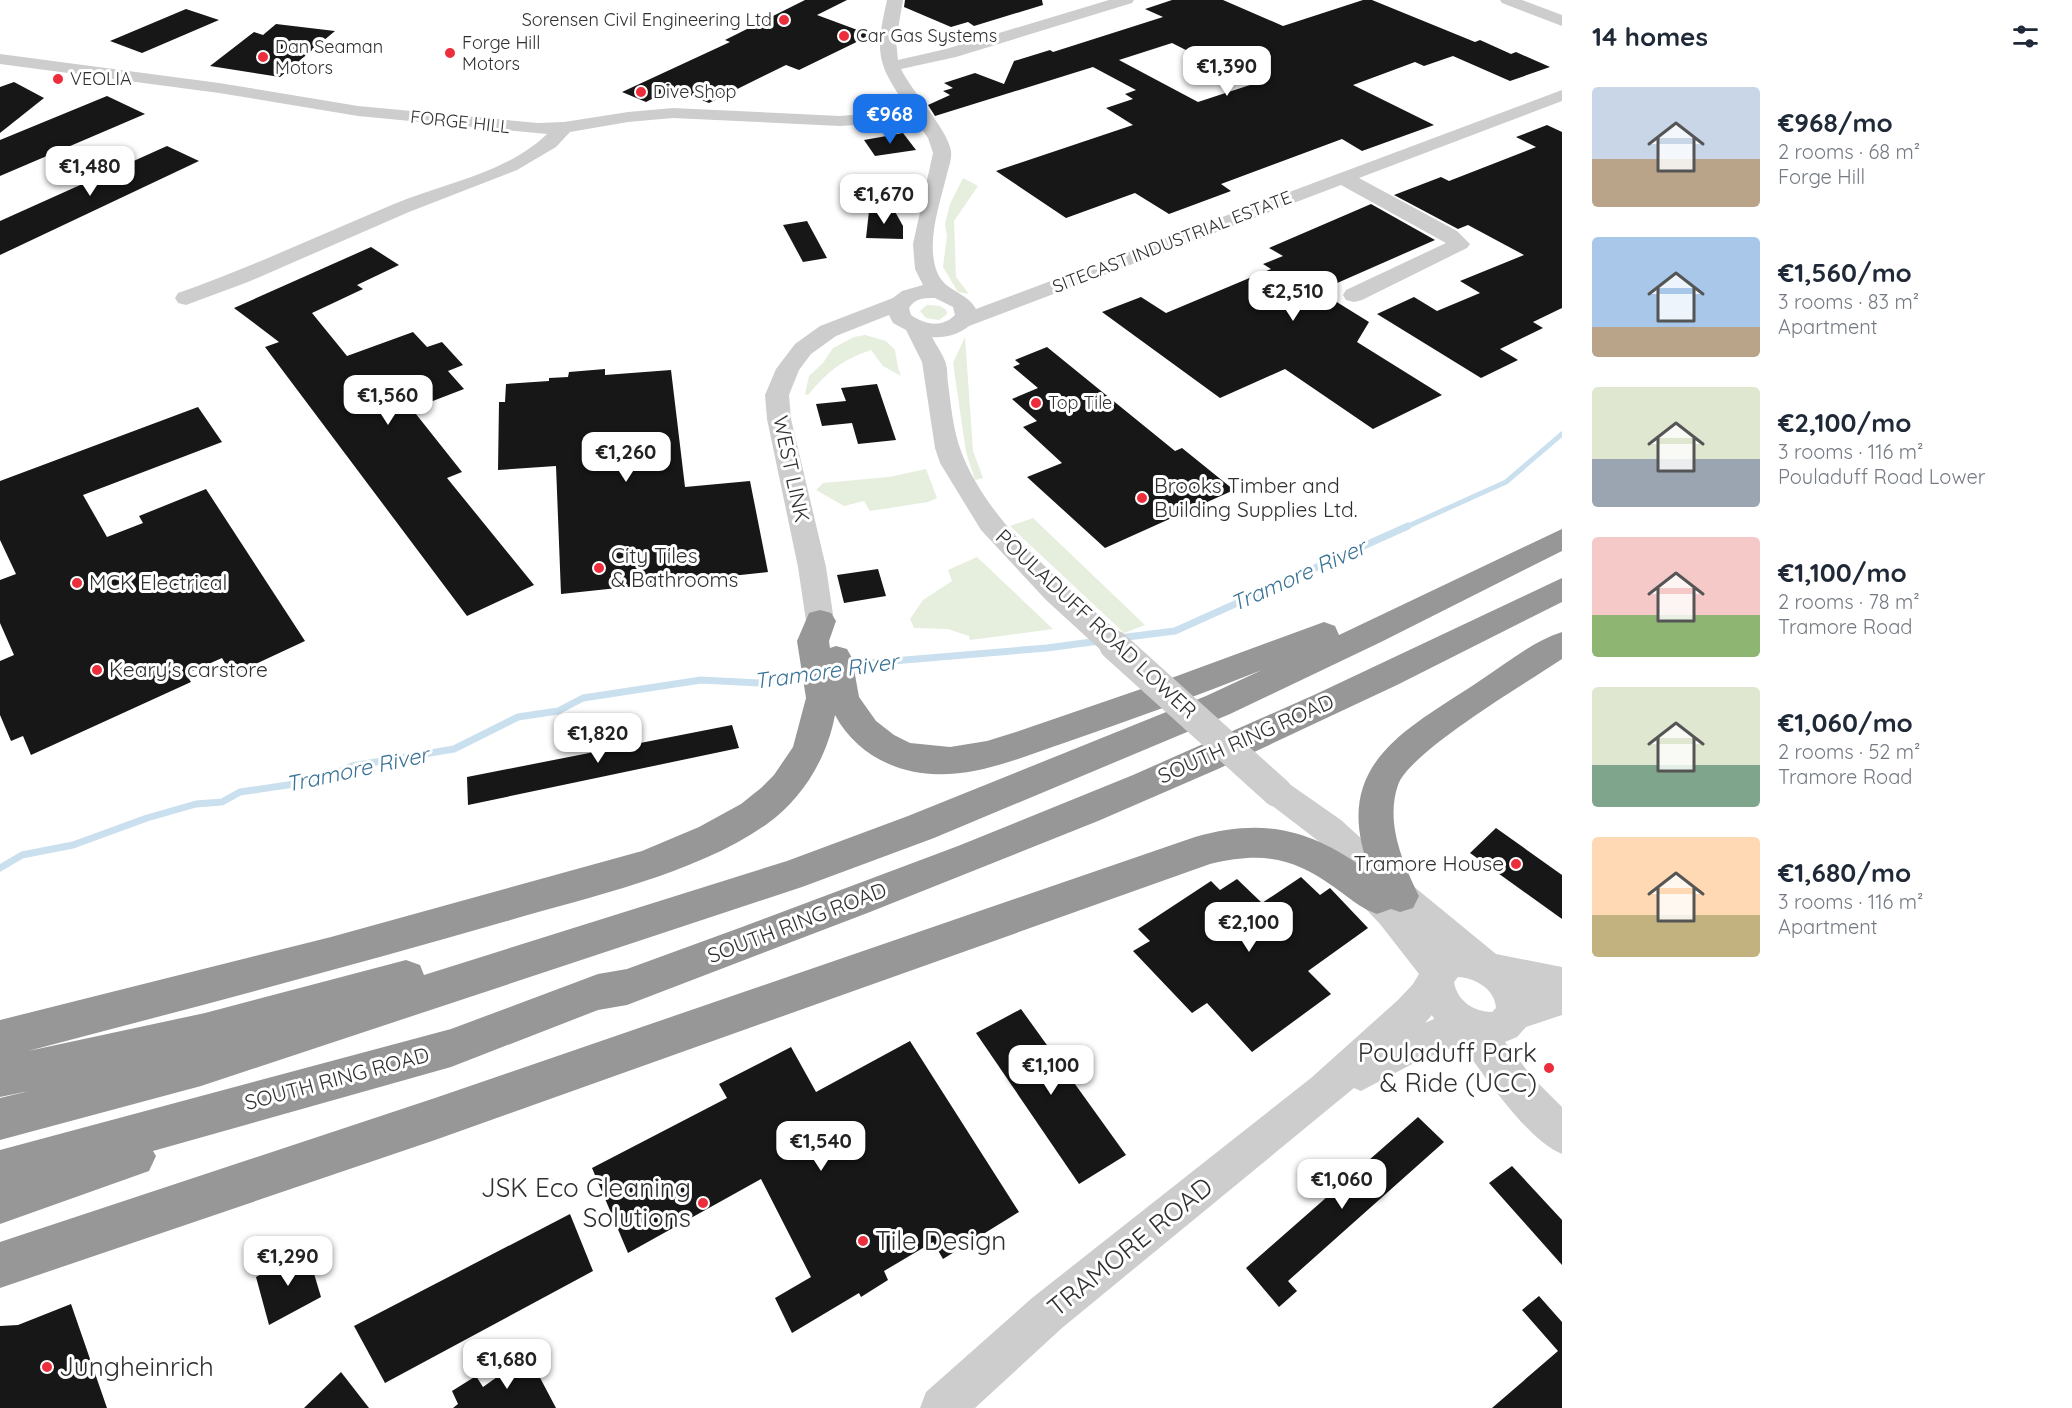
<!DOCTYPE html>
<html lang="en">
<head>
<meta charset="utf-8">
<style>
	body { margin:0; font-family:Quicksand,sans-serif; background:#f2f2f3; color:#1f2937; height:100vh; display:flex; flex-direction:column; font-size:22px; white-space:nowrap }
	* { box-sizing:border-box; margin:0 }
	p { font-size:20px; color:#747a83 }
	.icon { flex:none; width:33px; height:33px; fill:none; stroke:currentColor; stroke-width:2; stroke-linecap:round; stroke-linejoin:round }
	.map { position:relative; flex:1; overflow:hidden }
	.sheet { display:flex; flex-direction:column; background:#fff; width:510px }
	.sheet>* { flex:none }
	.price { position:absolute; translate:-50% -51px; padding:0 14px; border-radius:12px; background:#fff; color:#222; font-size:20px; line-height:39px; filter:drop-shadow(0 2px 3px #0008) }
	.price::after { content:''; position:absolute; left:50%; top:36px; width:18px; height:14px; margin-left:-9px; background:inherit; clip-path:polygon(0 0,100% 0,50% 100%) }
	.price.current { background:#1a73e8; color:#fff }
	ul { padding:0; list-style:none }
	li { display:flex; align-items:center; gap:18px; height:150px; padding:0 30px }
	li span { display:grid; place-items:center; flex:none; width:168px; height:120px; border-radius:6px; color:#555 }
	li>.icon { margin-inline-start:auto }
	span .icon { width:72px; height:72px; fill:#fffc; stroke-width:1 }
	li b { font-size:26px }
	h2 { display:flex; justify-content:space-between; align-items:center; height:72px; padding:0 30px; font-size:26px }
	main { display:flex; flex:1; min-height:0 }
	.map>svg:first-child { display:block }
</style>
</head>
<body>
<main>
<div class="map">
<svg width="1562" height="1408" viewBox="0 0 1562 1408">
	<rect width="100%" height="100%" fill="#fff"/>
	<g fill="#e6eede">
		<path d="M963,178l15,8 -24,35 2,56 13,17 -11,-2 -15,-25 4,-31 -2,-12 5,-20z"/>
		<path d="M927,305l13,1 6,4 1,4 -8,6 -13,-2 -6,-7z"/>
		<path d="M865,335l21,6 9,9 3,18 3,8 -18,-10 -12,-16c-29,10 -43,21 -63,45l-3,-1 4,-18 14,-13 10,-15 21,-11z"/>
		<path d="M965,337l8,114 10,27 -8,2 -9,-28 -13,-89z"/>
		<path d="M926,469l11,29 -9,4 -58,9 -6,-10 -20,5 -28,-16 7,-7 66,-6z"/>
		<path d="M1033,518l112,107 -21,8 -114,-107z"/>
		<path d="M977,557l76,72 -83,11 -1,-4 -21,-7 -34,-1 -4,-9 13,-19 29,-19 -4,-11z"/>
	</g>
	<g fill="none" stroke-linecap="round" stroke-linejoin="round">
		<path stroke="#cae0ee" stroke-width="5" d="M1404,528l102,-46 56,-48"/>
		<g stroke="#cae0ee" stroke-width="7">
			<path d="M1119,638l56,-7 233,-105"/>
			<path d="M845,665l202,-17 52,-7"/>
			<path d="M0,868l22,-13 51,-10 74,-27 49,-14 26,-2 18,-10 81,-12 31,-14 102,-17 64,-32 40,-6 25,-13 118,-18 58,3 51,-11"/>
		</g>
	</g>
	<g fill="#171717" fill-rule="evenodd">
		<path d="M805,0h42l-30,15 54,20 -72,35 -13,-5 -77,38 -36,-15 -27,14 -24,-10 108,-50 -5,-2z"/>
		<path d="M905,0h137l1,5 -69,21 -6,-4 -17,5 -47,-20z"/>
		<path d="M1172,0h51l60,26 80,-26h9l103,42 5,-2 31,14 5,-2 34,15 -40,14 -57,-25 -29,10 -9,-4 -62,23 81,40 -72,26 -20,-12 -121,45 10,7 -62,23 -34,-21 -69,25 -70,-47 137,-46 -27,-17 27,-9 -8,-5 11,-4 -43,-23 -158,49 -7,-11 22,-10 -7,-4 10,-3 -9,-5 31,-10 29,11 10,-23 36,-11 3,2 110,-35 -18,-8zM1172,43l81,41 -55,18 -79,-42z"/>
		<path d="M186,9l33,11 -77,33 -32,-12z"/>
		<path d="M276,24l59,7 -55,46 -70,-11 44,-34 9,3z"/>
		<path d="M14,82l30,16 -44,35v-46z"/>
		<path d="M107,96l38,18 -145,62v-36z"/>
		<path d="M1547,125l15,7v176l-29,14 10,6 -43,21 18,11 -37,18 -104,-64 37,-17 23,14 43,-18 -20,-12 64,-26 -56,-30 -10,4 -64,-34 47,-18 8,4 87,-34 -20,-10z"/>
		<path d="M903,133l13,17 -41,6 -11,-16z"/>
		<path d="M167,146l32,15 -199,94v-34z"/>
		<path d="M1371,204l64,36 -116,51 50,31 -12,20 85,53 -69,34 -88,-60 -65,29 -118,-86 39,-15 25,16 105,-44 -8,-5 20,-8 -14,-8z"/>
		<path d="M893,208l10,18v13l-37,-1 3,-27z"/>
		<path d="M807,221l20,37 -24,4 -20,-37z"/>
		<path d="M371,247l28,18 -42,20 6,4 -51,24 35,43 66,-24 14,15 15,-5 21,23 -15,6 16,18 -52,20 50,63 -15,6 87,107 -67,31 -202,-269 14,-5 -45,-34z"/>
		<path d="M1047,347l128,104 7,-3 52,42 -129,58 -78,-71 35,-14 -39,-36 14,-6 -25,-22 26,-11 -25,-21 7,-3 -5,-4z"/>
		<path d="M605,369v6l66,-5 14,117 65,-6 18,91 -207,22 -5,-128 -58,4 1,-68h6l1,-18 43,-3v-3l19,-1 1,-5z"/>
		<path d="M877,384l19,56 -38,4 -6,-21 -30,3 -6,-22 30,-3 -5,-13z"/>
		<path d="M198,407l24,35 -139,53 24,42 36,-14 -4,-7 67,-27 99,152 -73,34 -10,-17 -36,16 5,8 -160,73 -8,-19 -12,5 -11,-26v-54l14,-6 -14,-32v-43l16,-6 -16,-34v-59z"/>
		<path d="M878,569l8,27 -42,7 -7,-28z"/>
		<path d="M732,725l7,23 -271,57 -1,-28z"/>
		<path d="M1496,828l66,47v44l-92,-66z"/>
		<path d="M1301,877l19,18 10,-7 38,40 -60,43 23,23 -79,58 -45,-49 -15,10 -59,-62 17,-10 -12,-12 73,-48 9,9 17,-11 25,24z"/>
		<path d="M1021,1009l105,146 -47,29 -103,-151z"/>
		<path d="M910,1041l109,171 -76,47 -10,-17 -49,29 4,9 -27,17 -2,-4 -67,40 -17,-35 36,-21 -50,-98 -133,74 -36,-85 135,-70 -8,-14 72,-37 25,45z"/>
		<path d="M1418,1117l26,25 -156,139 9,10 -18,16 -33,-39z"/>
		<path d="M1512,1166l50,54v45l-73,-82z"/>
		<path d="M570,1214l23,57 -208,112 -31,-57z"/>
		<path d="M307,1250l14,47 -52,28 -13,-48z"/>
		<path d="M1539,1296l23,26v86h-70l66,-57 -36,-41z"/>
		<path d="M71,1304l36,104h-107v-82l18,-1z"/>
		<path d="M528,1355l28,53h-103l5,-4 -6,-13 24,-15 7,11z"/>
		<path d="M341,1372l28,36h-65z"/>
	</g>
	<g fill="none" stroke-linecap="round" stroke-linejoin="round">
		<g fill="#cdcdcd" fill-rule="evenodd">
			<path d="M887,0h16l-7,41 2,19 48,-11 163,-49h25l-2,3 -176,54 -55,12c11,23 47,61 50,82 1,9 -3,18 -5,27 -7,28 -20,65 -9,94 8,20 29,19 39,37l586,-219v11l-203,77 98,53 13,13 -3,4 -105,52 -8,2 -8,-2 -3,-5 3,-5 100,-47 -105,-58 -372,141c-11,9 -24,12 -37,11 4,8 10,16 13,24 3,7 2,15 3,22 3,22 5,47 13,68 27,73 106,136 163,186l4,8 -4,8 -10,3 -10,-3 -58,-53 -65,-70 -41,-67 -5,-15 -13,-86 -16,-32 -13,-7 -4,-8 -53,21 -25,18 -12,16 -10,25 2,24 35,148 8,54 -4,7 -10,3 -10,-3 -4,-7 -8,-54 -31,-148 -2,-24 11,-26 19,-25 25,-18 73,-28 9,-7 21,-6 -8,-16 -2,-25 20,-91 -5,-15 -12,-17 -76,5 -167,-8 -45,4 -58,10 -14,15 -39,23 -108,42 -161,70 -62,23 -8,-2 -3,-5 3,-5c74,-26 144,-59 216,-89 50,-21 113,-31 153,-70l-189,-18 -139,-23 -219,-29v-10l219,29 139,23 180,17 26,-1 64,-10 45,-4 167,8 69,-6c-31,-46 -35,-53 -22,-110zM935,298l18,9 2,8c-13,13 -30,10 -44,0l-2,-7c6,-10 15,-10 26,-10z"/>
			<path d="M1500,0h22l40,15v11l-60,-23z"/>
			<path d="M1277,779l11,4 53,37 71,65 84,69 66,13v48l-36,12 -9,10 -12,5 28,36 29,29v47c-36,-15 -77,-78 -101,-110l-45,18 -55,29 -7,-3 -292,240 -87,80h-55l6,-16 106,-94 279,-220 87,-78 15,-16 6,-10 -39,-50 -19,-20 -5,-10 7,-11 -46,-43 -51,-39 -5,-9 5,-9zM1458,977c17,1 37,12 38,31l-4,4c-18,0 -35,-11 -38,-30zM1432,1015l2,4 -9,4z"/>
		</g>
		<g fill="#979797" fill-rule="evenodd">
			<path d="M1562,529v22l-181,91 -151,72 -296,124 -132,49 -601,199 -201,54v-42l29,-7 -29,6v-77l331,-83 311,-86 57,-24 42,-23 20,-16 13,-13 19,-28 13,-49 -9,-57 12,-28 11,-3 11,3 5,8 -7,20 1,7 6,-2 11,3 5,9 7,39 17,24 18,14 16,8 40,4 37,-6 29,-9 131,-45 177,-65 11,4 4,9zM1262,670l-56,26 -298,120 -121,45 -363,114 -4,-10 -14,-5 -201,53 -177,38c160,-42 320,-84 479,-130 82,-24 190,-47 260,-97 36,-26 60,-66 68,-109 19,36 57,57 97,59 45,3 90,-17 132,-31 67,-23 132,-47 198,-73z"/>
			<path d="M1562,578v24l-165,83 -179,84 -120,52 -228,91 -243,93 -29,5 -147,57 -298,84 3,5 -7,15 -149,53v-74l451,-121 147,-55 29,-5 115,-42 216,-81 175,-71 181,-80z"/>
			<path d="M1562,632v27c-34,23 -152,92 -164,126 -13,38 5,78 21,111l-6,12 -13,4 -9,-3 -14,5c-17,-6 -29,-17 -43,-27 -42,-31 -74,-35 -124,-23l-775,276 -435,148v-46l435,-144 760,-261c71,-20 117,-7 176,36 -42,-105 29,-140 104,-189 28,-18 56,-42 87,-52z"/>
		</g>
		<path stroke="#cdcdcd" stroke-width="30" d="M1114,645l163,147"/>
	</g>
	<g fill="#ec2d3c" stroke="#fff" stroke-width="2">
		<circle cx="784" cy="20" r="6"/>
		<circle cx="844" cy="36" r="6"/>
		<circle cx="450" cy="53" r="6"/>
		<circle cx="263" cy="57" r="6"/>
		<circle cx="58" cy="79" r="6"/>
		<circle cx="641" cy="92" r="6"/>
		<circle cx="1036" cy="403" r="6"/>
		<circle cx="1142" cy="498" r="6"/>
		<circle cx="599" cy="568" r="6"/>
		<circle cx="77" cy="583" r="6"/>
		<circle cx="97" cy="670" r="6"/>
		<circle cx="1516" cy="864" r="6"/>
		<circle cx="1549" cy="1068" r="6"/>
		<circle cx="703" cy="1203" r="6"/>
		<circle cx="863" cy="1241" r="6"/>
		<circle cx="47" cy="1367" r="6"/>
	</g>
	<g text-anchor="middle" stroke-width="6" stroke-linejoin="round" paint-order="stroke">
		<g font-size="18" fill="#303030" stroke="#fff" text-anchor="start">
			<text x="772" y="26" text-anchor="end">Sorensen Civil Engineering Ltd</text>
			<text x="856" y="42">Car Gas Systems</text>
			<text x="462" y="49">Forge Hill<tspan x="462" dy="21">Motors</tspan></text>
			<text x="275" y="53">Dan Seaman<tspan x="275" dy="21">Motors</tspan></text>
			<text x="70" y="85">VEOLIA</text>
			<text x="653" y="98">Dive Shop</text>
			<text x="1048" y="409">Top Tile</text>
		</g>
		<g font-size="18" fill="#303030" stroke="#fff">
			<text transform="translate(460 122) rotate(6)" y="6">FORGE HILL</text>
			<text transform="translate(1172 242) rotate(-21)" y="6">SITECAST INDUSTRIAL ESTATE</text>
		</g>
		<g font-size="21" fill="#303030" stroke="#fff">
			<text transform="translate(791 469) rotate(78)" y="7">WEST LINK</text>
			<text transform="translate(1096 624) rotate(43)" y="7">POULADUFF ROAD LOWER</text>
			<text transform="translate(1246 739) rotate(-24)" y="7">SOUTH RING ROAD</text>
			<text transform="translate(797 923) rotate(-21)" y="7">SOUTH RING ROAD</text>
			<text transform="translate(337 1079) rotate(-15)" y="7">SOUTH RING ROAD</text>
		</g>
		<g font-size="21" fill="#303030" stroke="#fff" text-anchor="start">
			<text x="1154" y="493">Brooks Timber and<tspan x="1154" dy="24">Building Supplies Ltd.</tspan></text>
			<text x="611" y="563">City Tiles<tspan x="611" dy="24">&amp; Bathrooms</tspan></text>
			<text x="89" y="590">MCK Electrical</text>
			<text x="109" y="677">Keary's carstore</text>
			<text x="1504" y="871" text-anchor="end">Tramore House</text>
		</g>
		<g font-size="22" font-style="italic" fill="#3a7397" stroke="#fff">
			<text transform="translate(1298 575) rotate(-24)" y="8">Tramore River</text>
			<text transform="translate(826 671) rotate(-8)" y="8">Tramore River</text>
			<text transform="translate(357 769) rotate(-12)" y="8">Tramore River</text>
		</g>
		<g font-size="26" fill="#303030" stroke="#fff" text-anchor="end">
			<text x="1537" y="1062">Pouladuff Park<tspan x="1537" dy="30">&amp; Ride (UCC)</tspan></text>
			<text x="691" y="1197">JSK Eco Cleaning<tspan x="691" dy="30">Solutions</tspan></text>
			<text x="875" y="1250" text-anchor="start">Tile Design</text>
			<text x="59" y="1376" text-anchor="start">Jungheinrich</text>
		</g>
		<g font-size="26" fill="#303030" stroke="#fff">
			<text transform="translate(1130 1247) rotate(-39)" y="9">TRAMORE ROAD</text>
		</g>
	</g>
</svg>
<b class="price" style="left:1227px;top:97px">€1,390</b>
<b class="price current" style="left:890px;top:145px">€968</b>
<b class="price" style="left:90px;top:197px">€1,480</b>
<b class="price" style="left:884px;top:225px">€1,670</b>
<b class="price" style="left:1293px;top:322px">€2,510</b>
<b class="price" style="left:388px;top:426px">€1,560</b>
<b class="price" style="left:626px;top:483px">€1,260</b>
<b class="price" style="left:598px;top:764px">€1,820</b>
<b class="price" style="left:1249px;top:953px">€2,100</b>
<b class="price" style="left:1051px;top:1096px">€1,100</b>
<b class="price" style="left:821px;top:1172px">€1,540</b>
<b class="price" style="left:1342px;top:1210px">€1,060</b>
<b class="price" style="left:288px;top:1287px">€1,290</b>
<b class="price" style="left:507px;top:1390px">€1,680</b>
</div>
<section class="sheet">
<h2>14 homes<svg class="icon" aria-label="filters" viewBox="0 0 24 24"><path d="M4 7h16M4 17h16"/><circle cx="9" cy="7" r="2"/><circle cx="15" cy="17" r="2"/></svg></h2>
<ul>
<li><span style="background:linear-gradient(#c9d6e8 60%,#b9a48a 0)"><svg class="icon" aria-label="home" viewBox="0 0 24 24"><path d="M3 11l9-7 9 7M6 9v11h12V9"/></svg></span><div><b>€968/mo</b><p>2 rooms · 68 m²</p><p>Forge Hill</p></div></li>
<li><span style="background:linear-gradient(#a9c7e8 75%,#b9a48a 0)"><svg class="icon" aria-label="home" viewBox="0 0 24 24"><path d="M3 11l9-7 9 7M6 9v11h12V9"/></svg></span><div><b>€1,560/mo</b><p>3 rooms · 83 m²</p><p>Apartment</p></div></li>
<li><span style="background:linear-gradient(#dfe7d0 60%,#9aa5b1 0)"><svg class="icon" aria-label="home" viewBox="0 0 24 24"><path d="M3 11l9-7 9 7M6 9v11h12V9"/></svg></span><div><b>€2,100/mo</b><p>3 rooms · 116 m²</p><p>Pouladuff Road Lower</p></div></li>
<li><span style="background:linear-gradient(#f6c9c9 65%,#8fb573 0)"><svg class="icon" aria-label="home" viewBox="0 0 24 24"><path d="M3 11l9-7 9 7M6 9v11h12V9"/></svg></span><div><b>€1,100/mo</b><p>2 rooms · 78 m²</p><p>Tramore Road</p></div></li>
<li><span style="background:linear-gradient(#dfe7d0 65%,#7fa58c 0)"><svg class="icon" aria-label="home" viewBox="0 0 24 24"><path d="M3 11l9-7 9 7M6 9v11h12V9"/></svg></span><div><b>€1,060/mo</b><p>2 rooms · 52 m²</p><p>Tramore Road</p></div></li>
<li><span style="background:linear-gradient(#ffd9b3 65%,#c2b280 0)"><svg class="icon" aria-label="home" viewBox="0 0 24 24"><path d="M3 11l9-7 9 7M6 9v11h12V9"/></svg></span><div><b>€1,680/mo</b><p>3 rooms · 116 m²</p><p>Apartment</p></div></li>
</ul>
</section>
</main>
</body>
</html>
